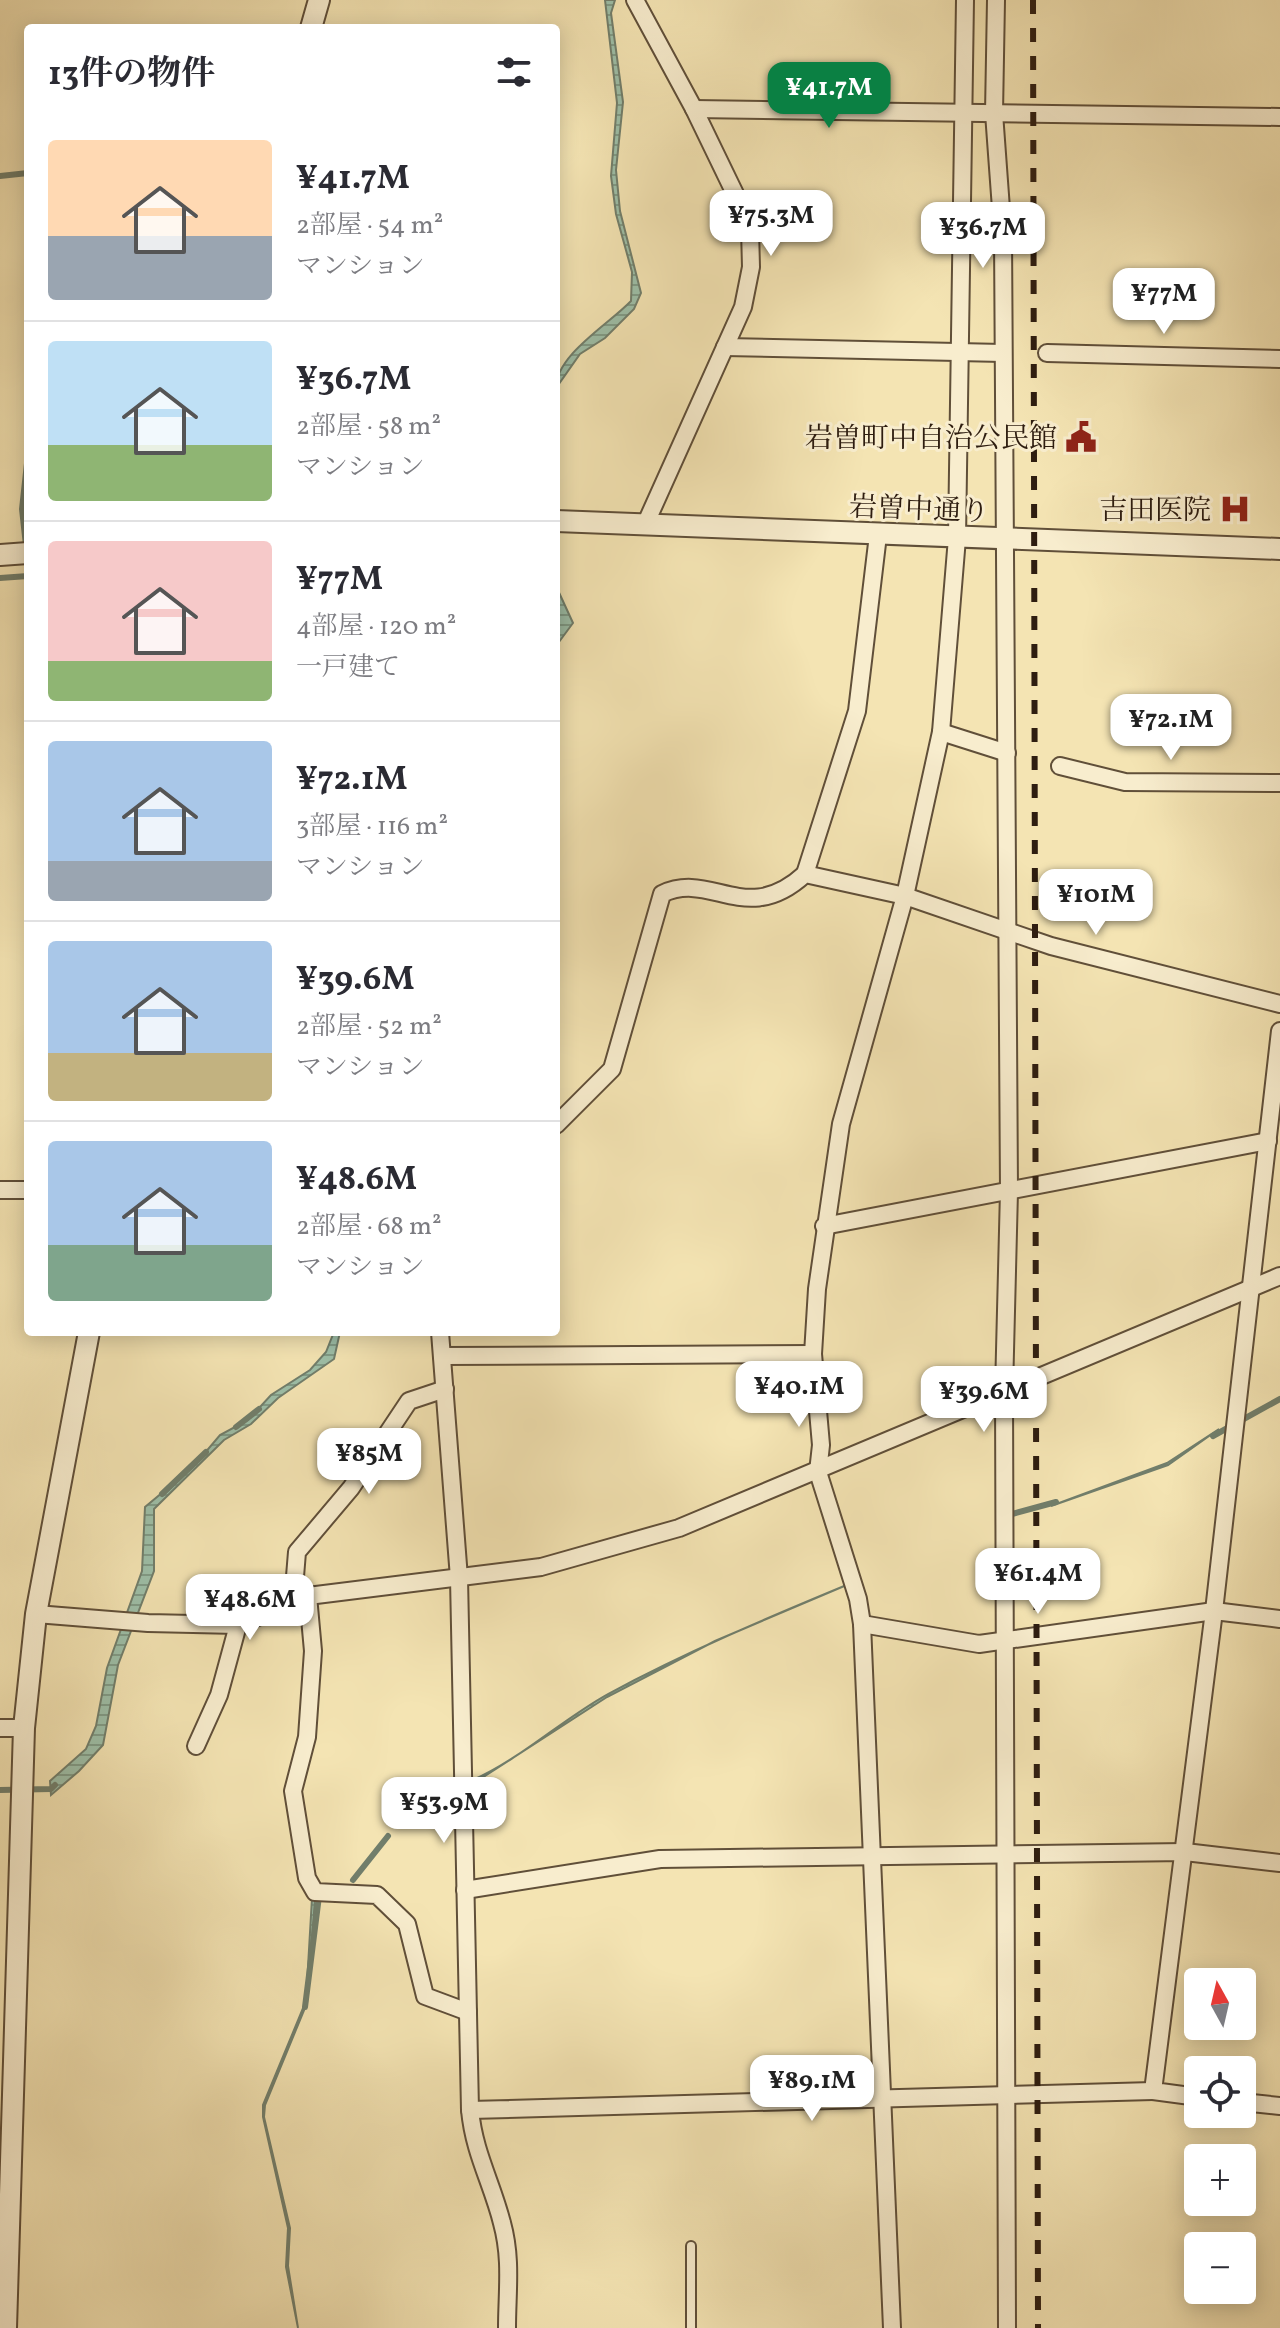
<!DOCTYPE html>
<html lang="ja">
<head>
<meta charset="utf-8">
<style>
	body { margin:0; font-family:Vollkorn,"Noto Serif JP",serif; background:#f2f2f3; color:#2b2b33; height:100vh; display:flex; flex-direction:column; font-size:30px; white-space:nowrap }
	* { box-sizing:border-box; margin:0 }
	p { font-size:26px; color:#7c7c81 }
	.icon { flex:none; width:44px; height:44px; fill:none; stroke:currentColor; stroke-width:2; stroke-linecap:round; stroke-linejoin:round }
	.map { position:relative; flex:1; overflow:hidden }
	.sheet { position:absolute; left:24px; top:24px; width:536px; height:1312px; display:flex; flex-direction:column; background:#fff; border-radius:8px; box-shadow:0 4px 20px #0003 }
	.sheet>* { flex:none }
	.needle { width:52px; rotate:352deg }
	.controls { position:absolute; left:1184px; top:1968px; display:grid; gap:16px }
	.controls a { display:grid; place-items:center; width:72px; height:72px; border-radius:8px; background:#fff; box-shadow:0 4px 20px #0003; font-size:40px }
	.price { position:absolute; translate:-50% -68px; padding:0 18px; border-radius:16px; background:#fff; color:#222; font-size:26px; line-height:52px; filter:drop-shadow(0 2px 4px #0008) }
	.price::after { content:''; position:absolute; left:50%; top:48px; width:24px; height:18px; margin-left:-12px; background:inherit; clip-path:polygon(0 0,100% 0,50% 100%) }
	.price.current { background:#0b8043; color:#fff }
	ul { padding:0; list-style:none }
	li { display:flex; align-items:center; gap:24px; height:200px; padding:0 24px }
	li+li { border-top:2px solid #e1e1e2 }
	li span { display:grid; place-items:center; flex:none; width:224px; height:160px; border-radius:8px; color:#555 }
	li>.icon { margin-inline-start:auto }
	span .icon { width:96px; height:96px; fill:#fffc; stroke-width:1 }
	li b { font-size:34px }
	h2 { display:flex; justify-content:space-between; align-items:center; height:96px; padding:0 24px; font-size:34px }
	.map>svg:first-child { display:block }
</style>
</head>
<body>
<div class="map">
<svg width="1280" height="2328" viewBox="0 0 1280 2328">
	<defs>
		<pattern id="water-rules" width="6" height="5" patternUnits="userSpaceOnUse" patternTransform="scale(2)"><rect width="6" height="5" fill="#9dbfa8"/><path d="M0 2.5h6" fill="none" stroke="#809b87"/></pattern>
	</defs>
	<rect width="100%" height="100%" fill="#f4e4b3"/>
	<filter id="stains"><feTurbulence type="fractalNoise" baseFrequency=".0025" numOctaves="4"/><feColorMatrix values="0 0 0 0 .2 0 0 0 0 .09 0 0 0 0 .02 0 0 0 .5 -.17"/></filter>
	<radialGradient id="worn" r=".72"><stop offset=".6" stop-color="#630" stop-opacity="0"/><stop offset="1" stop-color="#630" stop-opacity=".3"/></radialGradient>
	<g fill="url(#water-rules)" stroke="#717e6b" stroke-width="2">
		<path d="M605,0h10l-4,13 12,89 -7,68 4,41 21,82 -7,16 -29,29 -25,16 -24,34c0,-33 52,-63 75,-87l1,-29 -16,-58 -5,-38 6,-73z"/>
		<path d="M556,586l17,37 -17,23 3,-18z"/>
		<path d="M334,1332h6l-6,27 -56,39 -27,26 -27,16 -70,69v62l-36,94 -15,80 -24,26 -28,24 -1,-14 36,-32 10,-23 11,-58 35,-97 3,-64 48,-40 27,-32 28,-15 23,-25 39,-25 16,-18z"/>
		<path d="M1219,1429l-51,36 -117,41 116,-43z"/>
		<path d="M849,1584l-134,57 -108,56 -133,86 -1,-3c49,-22 88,-60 135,-86 78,-42 159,-76 241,-110z"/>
		<path d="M312,1898l3,1 -8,104 -42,102 -1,12 26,111 -2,38 10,62 -12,-61 2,-39 -25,-111v-12l43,-104z"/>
	</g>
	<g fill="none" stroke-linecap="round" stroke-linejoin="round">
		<g stroke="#717e6b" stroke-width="6">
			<path d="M0,176l28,-3"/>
			<path d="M28,454l-6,55 6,55"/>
			<path d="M0,578l28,-2"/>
			<path d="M236,1427l23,-18"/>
			<path d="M1213,1436l67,-37"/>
			<path d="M162,1494l44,-42"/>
			<path d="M1005,1516l51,-14"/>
			<path d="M0,1790l51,-1 4,-4"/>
			<path d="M353,1880l35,-44"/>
			<path d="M305,2007l14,-111"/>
		</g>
		<defs>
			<path id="service" d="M691,2328v-82"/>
			<g id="minor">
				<path d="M635,0l59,109 44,91 12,29 1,38 -8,40 -98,218"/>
				<path d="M996,0l-2,113 9,123 6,955 -5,200 3,937"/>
				<path d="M694,109l586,8"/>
				<path d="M725,347l278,6"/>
				<path d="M1047,353l233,6"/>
				<path d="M941,732l66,21"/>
				<path d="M1060,766l65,16 155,1"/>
				<path d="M805,874l52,-163 21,-176"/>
				<path d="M556,1125l56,-56 50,-175c49,-24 84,34 143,-20l100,22 146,50 229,58"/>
				<path d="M0,1190h28"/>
				<path d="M824,1226l444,-85"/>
				<path d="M440,1332l19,246 11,532c4,43 22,73 32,113 10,36 5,69 5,105"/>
				<path d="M442,1356l371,-2"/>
				<path d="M308,1596l5,55 -6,86 -14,54 14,87 8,14 62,3 30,29 18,72 43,16"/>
				<path d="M293,1601l4,-49 54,-64 58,-87 36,-12"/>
				<path d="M36,1614l112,9 90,2 70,-29 233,-29 138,-39 601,-252"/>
				<path d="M862,1624l117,20 235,-33 66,8"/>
				<path d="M0,1728h24"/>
				<path d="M196,1746l23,-51 19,-70"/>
				<path d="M465,1890l195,-31 525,-7 95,11"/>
				<path d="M1198,2097l-45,-6 61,-480 66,-580"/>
				<path d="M1242,2102l38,4"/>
				<path d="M470,2110l683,-19"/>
				<path d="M892,2328l-30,-704 -4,-25 -40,-127 3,-27 -8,-91 4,-65 24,-165 64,-228 36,-164 16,-194 8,-538"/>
			</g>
			<g id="tertiary">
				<path d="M311,28l8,-28"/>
				<path d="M556,521l724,28"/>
				<path d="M0,555l28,-2"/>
				<path d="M6,2328l18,-600 12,-114 53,-282"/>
			</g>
		</defs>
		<use href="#service" stroke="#604f39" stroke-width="12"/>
		<use href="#minor" stroke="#604f39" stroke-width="20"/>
		<use href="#tertiary" stroke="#604f39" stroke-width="24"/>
		<use href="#service" stroke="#f8edce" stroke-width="8"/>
		<use href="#minor" stroke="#f8edce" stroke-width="16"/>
		<use href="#tertiary" stroke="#f8edce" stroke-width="20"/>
		<path stroke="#2e1d10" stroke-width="6" stroke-dasharray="14 14" stroke-linecap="butt" d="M1033,0l5,2328"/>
	</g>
	<defs>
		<symbol id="civic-bare" viewBox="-9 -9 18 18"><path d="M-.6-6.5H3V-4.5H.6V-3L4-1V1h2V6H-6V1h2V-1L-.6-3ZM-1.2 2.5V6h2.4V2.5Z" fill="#8f2418" stroke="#f8edce" stroke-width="2.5" paint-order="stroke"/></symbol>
		<symbol id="hospital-bare" viewBox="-9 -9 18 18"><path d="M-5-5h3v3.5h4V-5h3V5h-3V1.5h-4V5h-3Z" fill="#8f2418" stroke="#f8edce" stroke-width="2.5" paint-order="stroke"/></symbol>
	</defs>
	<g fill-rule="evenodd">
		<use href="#civic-bare" x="1059" y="415" width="44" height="44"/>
		<use href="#hospital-bare" x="1213" y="487" width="44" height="44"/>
	</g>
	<g text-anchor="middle" stroke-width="6" stroke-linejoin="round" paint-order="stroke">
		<g font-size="28" fill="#2e1d10" stroke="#f8edce" text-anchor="end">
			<text x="1057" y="447">岩曽町中自治公民館</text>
			<text x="1211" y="519">吉田医院</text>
		</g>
		<g font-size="28" fill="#2e1d10" stroke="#f8edce">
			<text transform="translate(919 508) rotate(2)" y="10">岩曽中通り</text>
		</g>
	</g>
	<rect width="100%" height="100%" filter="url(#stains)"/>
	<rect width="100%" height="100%" fill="url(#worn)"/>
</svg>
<div class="controls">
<a><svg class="needle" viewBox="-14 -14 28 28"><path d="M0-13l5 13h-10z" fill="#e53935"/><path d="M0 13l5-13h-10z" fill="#7c7c81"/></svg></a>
<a><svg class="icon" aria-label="locate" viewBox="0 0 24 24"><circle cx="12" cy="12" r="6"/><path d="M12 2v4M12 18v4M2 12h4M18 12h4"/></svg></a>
<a>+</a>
<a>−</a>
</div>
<b class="price current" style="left:829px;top:130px">¥41.7M</b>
<b class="price" style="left:771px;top:258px">¥75.3M</b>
<b class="price" style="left:983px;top:270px">¥36.7M</b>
<b class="price" style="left:1164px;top:336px">¥77M</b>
<b class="price" style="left:1171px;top:762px">¥72.1M</b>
<b class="price" style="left:1096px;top:937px">¥101M</b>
<b class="price" style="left:799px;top:1429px">¥40.1M</b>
<b class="price" style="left:984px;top:1434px">¥39.6M</b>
<b class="price" style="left:369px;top:1496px">¥85M</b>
<b class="price" style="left:1038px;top:1616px">¥61.4M</b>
<b class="price" style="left:250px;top:1642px">¥48.6M</b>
<b class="price" style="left:444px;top:1845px">¥53.9M</b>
<b class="price" style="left:812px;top:2123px">¥89.1M</b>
<section class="sheet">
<h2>13件の物件<svg class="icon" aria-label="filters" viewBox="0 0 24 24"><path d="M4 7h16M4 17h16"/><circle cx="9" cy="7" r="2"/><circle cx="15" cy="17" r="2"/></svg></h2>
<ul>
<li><span style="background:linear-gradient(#ffd9b3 60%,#9aa5b1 0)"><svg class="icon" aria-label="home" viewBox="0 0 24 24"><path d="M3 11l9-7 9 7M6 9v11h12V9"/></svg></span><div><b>¥41.7M</b><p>2部屋 · 54 m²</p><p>マンション</p></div></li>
<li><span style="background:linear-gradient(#bfe0f5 65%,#8fb573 0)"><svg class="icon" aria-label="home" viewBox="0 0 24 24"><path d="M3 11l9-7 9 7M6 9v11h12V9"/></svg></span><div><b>¥36.7M</b><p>2部屋 · 58 m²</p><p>マンション</p></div></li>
<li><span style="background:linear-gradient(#f6c9c9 75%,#8fb573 0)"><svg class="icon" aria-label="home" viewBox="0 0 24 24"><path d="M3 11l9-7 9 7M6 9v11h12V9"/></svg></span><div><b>¥77M</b><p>4部屋 · 120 m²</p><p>一戸建て</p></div></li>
<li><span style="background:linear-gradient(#a9c7e8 75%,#9aa5b1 0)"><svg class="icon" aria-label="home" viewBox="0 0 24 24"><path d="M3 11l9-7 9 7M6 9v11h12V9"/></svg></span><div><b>¥72.1M</b><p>3部屋 · 116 m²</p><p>マンション</p></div></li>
<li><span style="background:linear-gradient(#a9c7e8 70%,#c2b280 0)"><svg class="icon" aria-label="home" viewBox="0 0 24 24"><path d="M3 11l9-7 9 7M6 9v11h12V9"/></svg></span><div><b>¥39.6M</b><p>2部屋 · 52 m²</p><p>マンション</p></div></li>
<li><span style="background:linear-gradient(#a9c7e8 65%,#7fa58c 0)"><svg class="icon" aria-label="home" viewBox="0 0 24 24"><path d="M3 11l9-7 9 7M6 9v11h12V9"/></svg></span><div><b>¥48.6M</b><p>2部屋 · 68 m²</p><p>マンション</p></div></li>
</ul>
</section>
</div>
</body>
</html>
